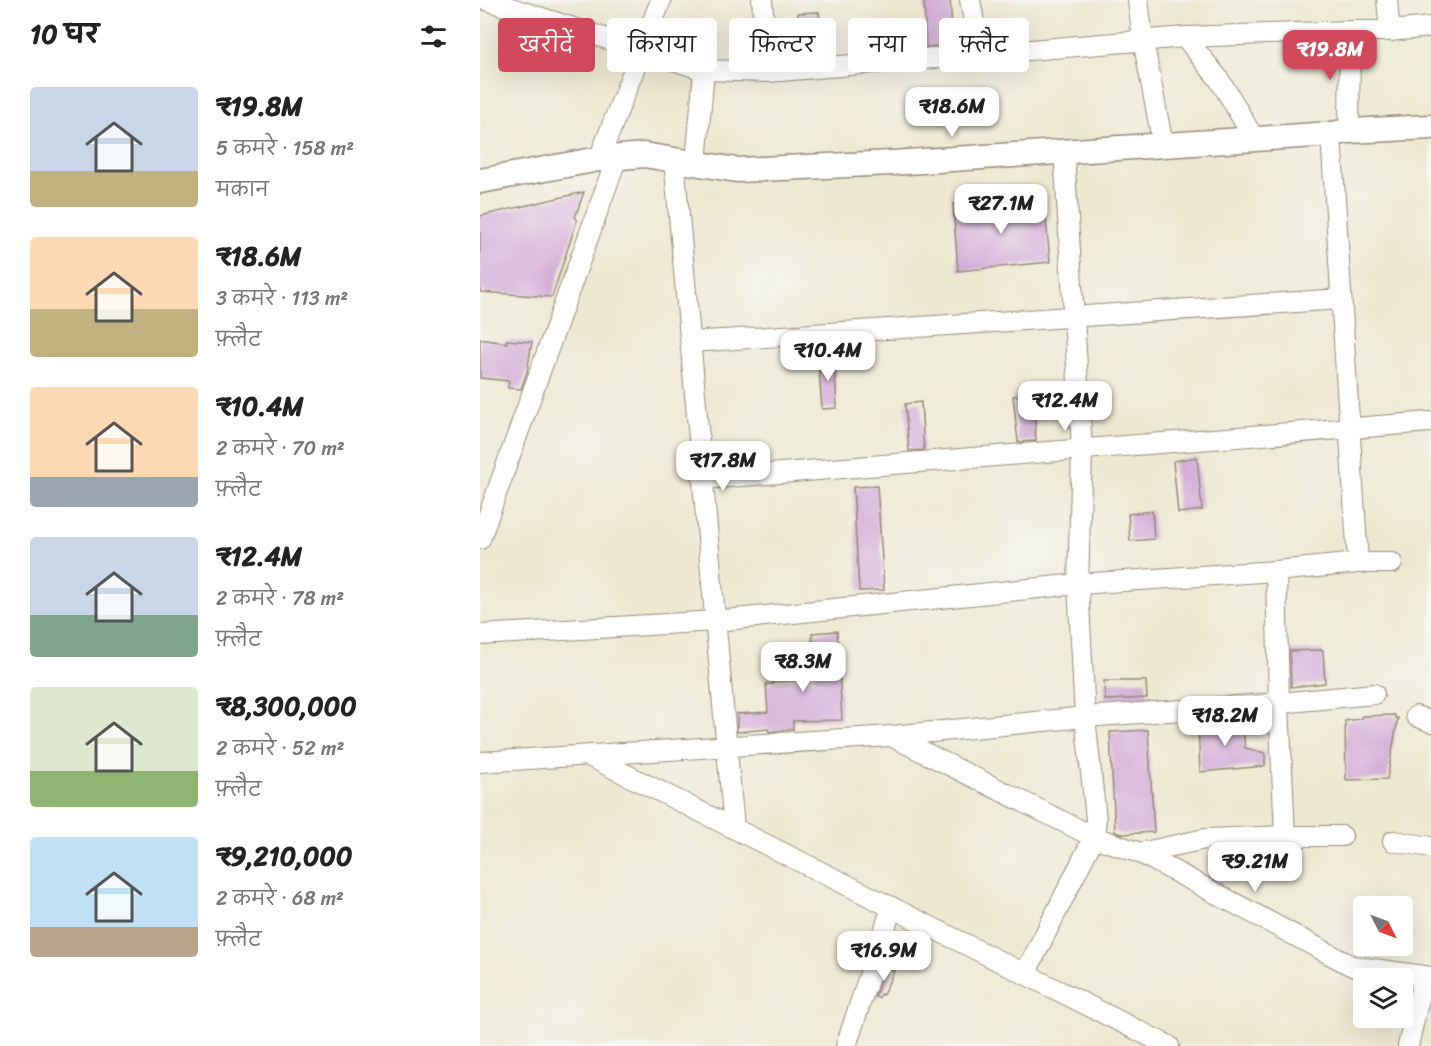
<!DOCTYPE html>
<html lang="hi">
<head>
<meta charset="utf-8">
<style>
	body { margin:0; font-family:Sriracha,"Playpen Sans Deva",sans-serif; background:#f2f2f2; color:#222; height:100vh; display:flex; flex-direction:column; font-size:22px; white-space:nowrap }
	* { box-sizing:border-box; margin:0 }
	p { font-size:20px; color:#767676 }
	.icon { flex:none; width:33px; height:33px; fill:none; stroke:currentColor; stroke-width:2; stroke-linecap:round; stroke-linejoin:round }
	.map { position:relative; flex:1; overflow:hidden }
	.side { display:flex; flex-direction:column; background:#fff; width:480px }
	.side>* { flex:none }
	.guide { position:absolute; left:18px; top:18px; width:570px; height:54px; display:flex; gap:12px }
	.needle { width:39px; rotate:132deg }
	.tools { position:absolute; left:873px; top:896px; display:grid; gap:12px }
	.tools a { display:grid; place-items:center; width:60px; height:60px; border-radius:6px; background:#fff; box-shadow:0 6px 24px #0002; font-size:30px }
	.price { position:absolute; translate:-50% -51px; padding:0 14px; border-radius:12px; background:#fff; color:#222; font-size:20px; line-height:39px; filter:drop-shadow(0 2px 3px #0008) }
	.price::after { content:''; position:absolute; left:50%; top:36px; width:18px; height:14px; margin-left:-9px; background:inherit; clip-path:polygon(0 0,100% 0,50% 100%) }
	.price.selected { background:#d1495b; color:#fff }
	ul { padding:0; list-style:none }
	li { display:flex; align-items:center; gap:18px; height:150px; padding:0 30px }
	li span { display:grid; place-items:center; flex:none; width:168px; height:120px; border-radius:6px; color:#555 }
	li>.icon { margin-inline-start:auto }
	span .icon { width:72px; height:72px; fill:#fffc; stroke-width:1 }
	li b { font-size:26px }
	h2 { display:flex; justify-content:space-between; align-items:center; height:72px; padding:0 30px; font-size:26px }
	.chip { padding:0 21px; border-radius:6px; background:#fff; box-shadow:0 6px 24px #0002; font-size:21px; line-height:54px }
	.chip.selected { background:#d1495b; color:#fff }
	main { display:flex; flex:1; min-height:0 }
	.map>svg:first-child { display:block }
</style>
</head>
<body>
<main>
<section class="side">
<h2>10 घर<svg class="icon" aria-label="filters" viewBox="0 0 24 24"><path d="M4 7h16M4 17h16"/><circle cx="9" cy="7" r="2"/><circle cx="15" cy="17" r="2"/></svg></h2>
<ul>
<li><span style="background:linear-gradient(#c9d6e8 70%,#c2b280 0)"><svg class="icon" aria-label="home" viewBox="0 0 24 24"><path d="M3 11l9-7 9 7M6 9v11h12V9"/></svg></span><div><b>₹19.8M</b><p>5 कमरे · 158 m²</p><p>मकान</p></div></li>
<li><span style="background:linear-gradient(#ffd9b3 60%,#c2b280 0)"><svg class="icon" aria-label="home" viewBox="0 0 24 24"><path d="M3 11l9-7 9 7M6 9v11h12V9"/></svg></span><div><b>₹18.6M</b><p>3 कमरे · 113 m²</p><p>फ़्लैट</p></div></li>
<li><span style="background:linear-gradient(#ffd9b3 75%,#9aa5b1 0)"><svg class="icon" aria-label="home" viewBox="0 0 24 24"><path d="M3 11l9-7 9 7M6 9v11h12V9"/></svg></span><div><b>₹10.4M</b><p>2 कमरे · 70 m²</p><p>फ़्लैट</p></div></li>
<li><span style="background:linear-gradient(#c9d6e8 65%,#7fa58c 0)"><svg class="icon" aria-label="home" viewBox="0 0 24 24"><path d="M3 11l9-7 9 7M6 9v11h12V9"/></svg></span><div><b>₹12.4M</b><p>2 कमरे · 78 m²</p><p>फ़्लैट</p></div></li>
<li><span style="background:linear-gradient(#dfe7d0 70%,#8fb573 0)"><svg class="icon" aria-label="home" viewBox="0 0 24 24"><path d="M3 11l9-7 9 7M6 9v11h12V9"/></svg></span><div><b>₹8,300,000</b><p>2 कमरे · 52 m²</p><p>फ़्लैट</p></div></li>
<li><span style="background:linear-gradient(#bfe0f5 75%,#b9a48a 0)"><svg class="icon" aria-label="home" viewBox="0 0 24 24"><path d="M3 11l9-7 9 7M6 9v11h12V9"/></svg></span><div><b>₹9,210,000</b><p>2 कमरे · 68 m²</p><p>फ़्लैट</p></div></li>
</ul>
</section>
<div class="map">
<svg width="951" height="1046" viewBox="0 0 951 1046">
	<rect width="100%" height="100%" fill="#f6f6f2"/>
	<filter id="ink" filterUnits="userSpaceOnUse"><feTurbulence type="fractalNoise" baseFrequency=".0167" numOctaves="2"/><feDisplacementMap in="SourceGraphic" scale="12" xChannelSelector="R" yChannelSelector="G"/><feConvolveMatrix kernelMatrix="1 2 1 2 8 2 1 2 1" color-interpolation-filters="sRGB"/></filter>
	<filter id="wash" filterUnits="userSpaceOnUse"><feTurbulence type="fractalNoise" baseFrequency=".008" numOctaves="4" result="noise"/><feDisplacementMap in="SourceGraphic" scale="24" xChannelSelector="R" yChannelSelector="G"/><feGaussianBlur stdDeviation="1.35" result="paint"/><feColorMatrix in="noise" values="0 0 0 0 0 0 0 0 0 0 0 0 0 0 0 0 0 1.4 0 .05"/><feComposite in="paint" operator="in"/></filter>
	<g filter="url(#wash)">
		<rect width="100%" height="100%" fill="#ede9d1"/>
		<g id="blocks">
			<g fill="#d4add8">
				<path d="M444,0h26l3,44 -27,3z"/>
				<path d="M339,12l4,36 -24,-1 -1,-34z"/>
				<path d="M104,192l-9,25 2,3 -25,77 -72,-5v-76z"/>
				<path d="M564,200l6,62 -92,9 -5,-67 15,-2 1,4z"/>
				<path d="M0,339l27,4 -1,-3 26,2 -5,30 -6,17 -13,-1 1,-7 -29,-3z"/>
				<path d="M354,356l3,52 -15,1 -4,-52z"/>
				<path d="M546,395l2,2h5l3,44 -18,1 -5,-46z"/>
				<path d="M441,402l3,48 -15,1 -4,-47z"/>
				<path d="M717,457l5,53 -24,3 -5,-52z"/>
				<path d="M397,486l7,104 -25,1 -6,-104z"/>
				<path d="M672,511l2,28 -24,2 -2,-27z"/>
				<path d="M357,631l5,89 -49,1v8l-24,3 -1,-3 -31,3v-18l31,-2 -2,-28h7v-3l42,-2 -3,-46z"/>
				<path d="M843,650l2,33 -34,4 -1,-36z"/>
				<path d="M624,681h42l1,17 -42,2z"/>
				<path d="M915,715v3h3l-11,61 -41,1 -1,-59 15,-2 2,-3z"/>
				<path d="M744,719l18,2 3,27 20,5v13l-65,6 -2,-51z"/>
				<path d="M668,730l6,102 -31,2 -8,-2 -5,-100z"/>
				<path d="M405,967l9,4 -11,24 -2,-1 -2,4 -4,-1z"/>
			</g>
		</g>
	</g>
	<g filter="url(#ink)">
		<use href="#blocks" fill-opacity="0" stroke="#948a78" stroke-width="1.5"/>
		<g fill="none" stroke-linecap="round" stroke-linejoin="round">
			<defs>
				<g id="minor">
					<path d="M6,0l218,70 64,2 417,-35 165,-6h40l41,-4"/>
					<path d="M282,0l6,72"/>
					<path d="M490,0l10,54"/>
					<path d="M658,0l5,40 20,105"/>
					<path d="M907,0l3,31"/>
					<path d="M705,37l33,41 12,19 24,42"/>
					<path d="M869,131l1,-100"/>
					<path d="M851,134l27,429"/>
					<path d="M119,159l62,-159"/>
					<path d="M194,160l60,668"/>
					<path d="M216,163l8,-93"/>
					<path d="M211,342l650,-43"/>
					<path d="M223,479l727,-57"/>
					<path d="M0,539l137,-382"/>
					<path d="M796,571l3,132 6,133"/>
					<path d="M0,635l236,-14 362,-37 198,-13 82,-8h34"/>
					<path d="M936,716l15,6"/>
					<path d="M411,736l203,101 46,16 65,-14 80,-3h57"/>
					<path d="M109,756l580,290"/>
					<path d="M0,762l411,-26 194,-19 194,-14 95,-9"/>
					<path d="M913,841l38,6"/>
					<path d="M660,853l212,113 79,11"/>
					<path d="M545,974l69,-137 2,-18 -11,-102 -7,-133 4,-135 -18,-297"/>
					<path d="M366,1046l46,-139"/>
					<path d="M928,1046l16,-70"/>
				</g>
				<path id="tertiary" d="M0,181l119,-22 45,-4 93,15 155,-7 439,-29 18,-3 82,-4"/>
			</defs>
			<use href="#minor" stroke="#948a78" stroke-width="22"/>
			<use href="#tertiary" stroke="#948a78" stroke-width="27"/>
			<use href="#minor" stroke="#fff" stroke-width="20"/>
			<use href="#tertiary" stroke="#fff" stroke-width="24"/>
		</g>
	</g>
</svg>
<div class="tools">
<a><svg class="needle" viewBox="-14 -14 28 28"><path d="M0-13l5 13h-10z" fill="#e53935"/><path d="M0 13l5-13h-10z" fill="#767676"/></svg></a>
<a><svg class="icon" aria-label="layers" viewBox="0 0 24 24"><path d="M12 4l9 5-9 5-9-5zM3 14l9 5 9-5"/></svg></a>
</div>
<b class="price selected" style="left:850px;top:81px">₹19.8M</b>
<b class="price" style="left:472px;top:138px">₹18.6M</b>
<b class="price" style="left:521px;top:235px">₹27.1M</b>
<b class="price" style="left:348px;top:382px">₹10.4M</b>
<b class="price" style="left:585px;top:432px">₹12.4M</b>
<b class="price" style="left:243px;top:492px">₹17.8M</b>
<b class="price" style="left:323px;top:693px">₹8.3M</b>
<b class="price" style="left:745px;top:747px">₹18.2M</b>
<b class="price" style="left:775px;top:893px">₹9.21M</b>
<b class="price" style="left:404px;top:982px">₹16.9M</b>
<div class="guide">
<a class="chip selected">खरीदें</a>
<a class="chip">किराया</a>
<a class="chip">फ़िल्टर</a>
<a class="chip">नया</a>
<a class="chip">फ़्लैट</a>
</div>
</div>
</main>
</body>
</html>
